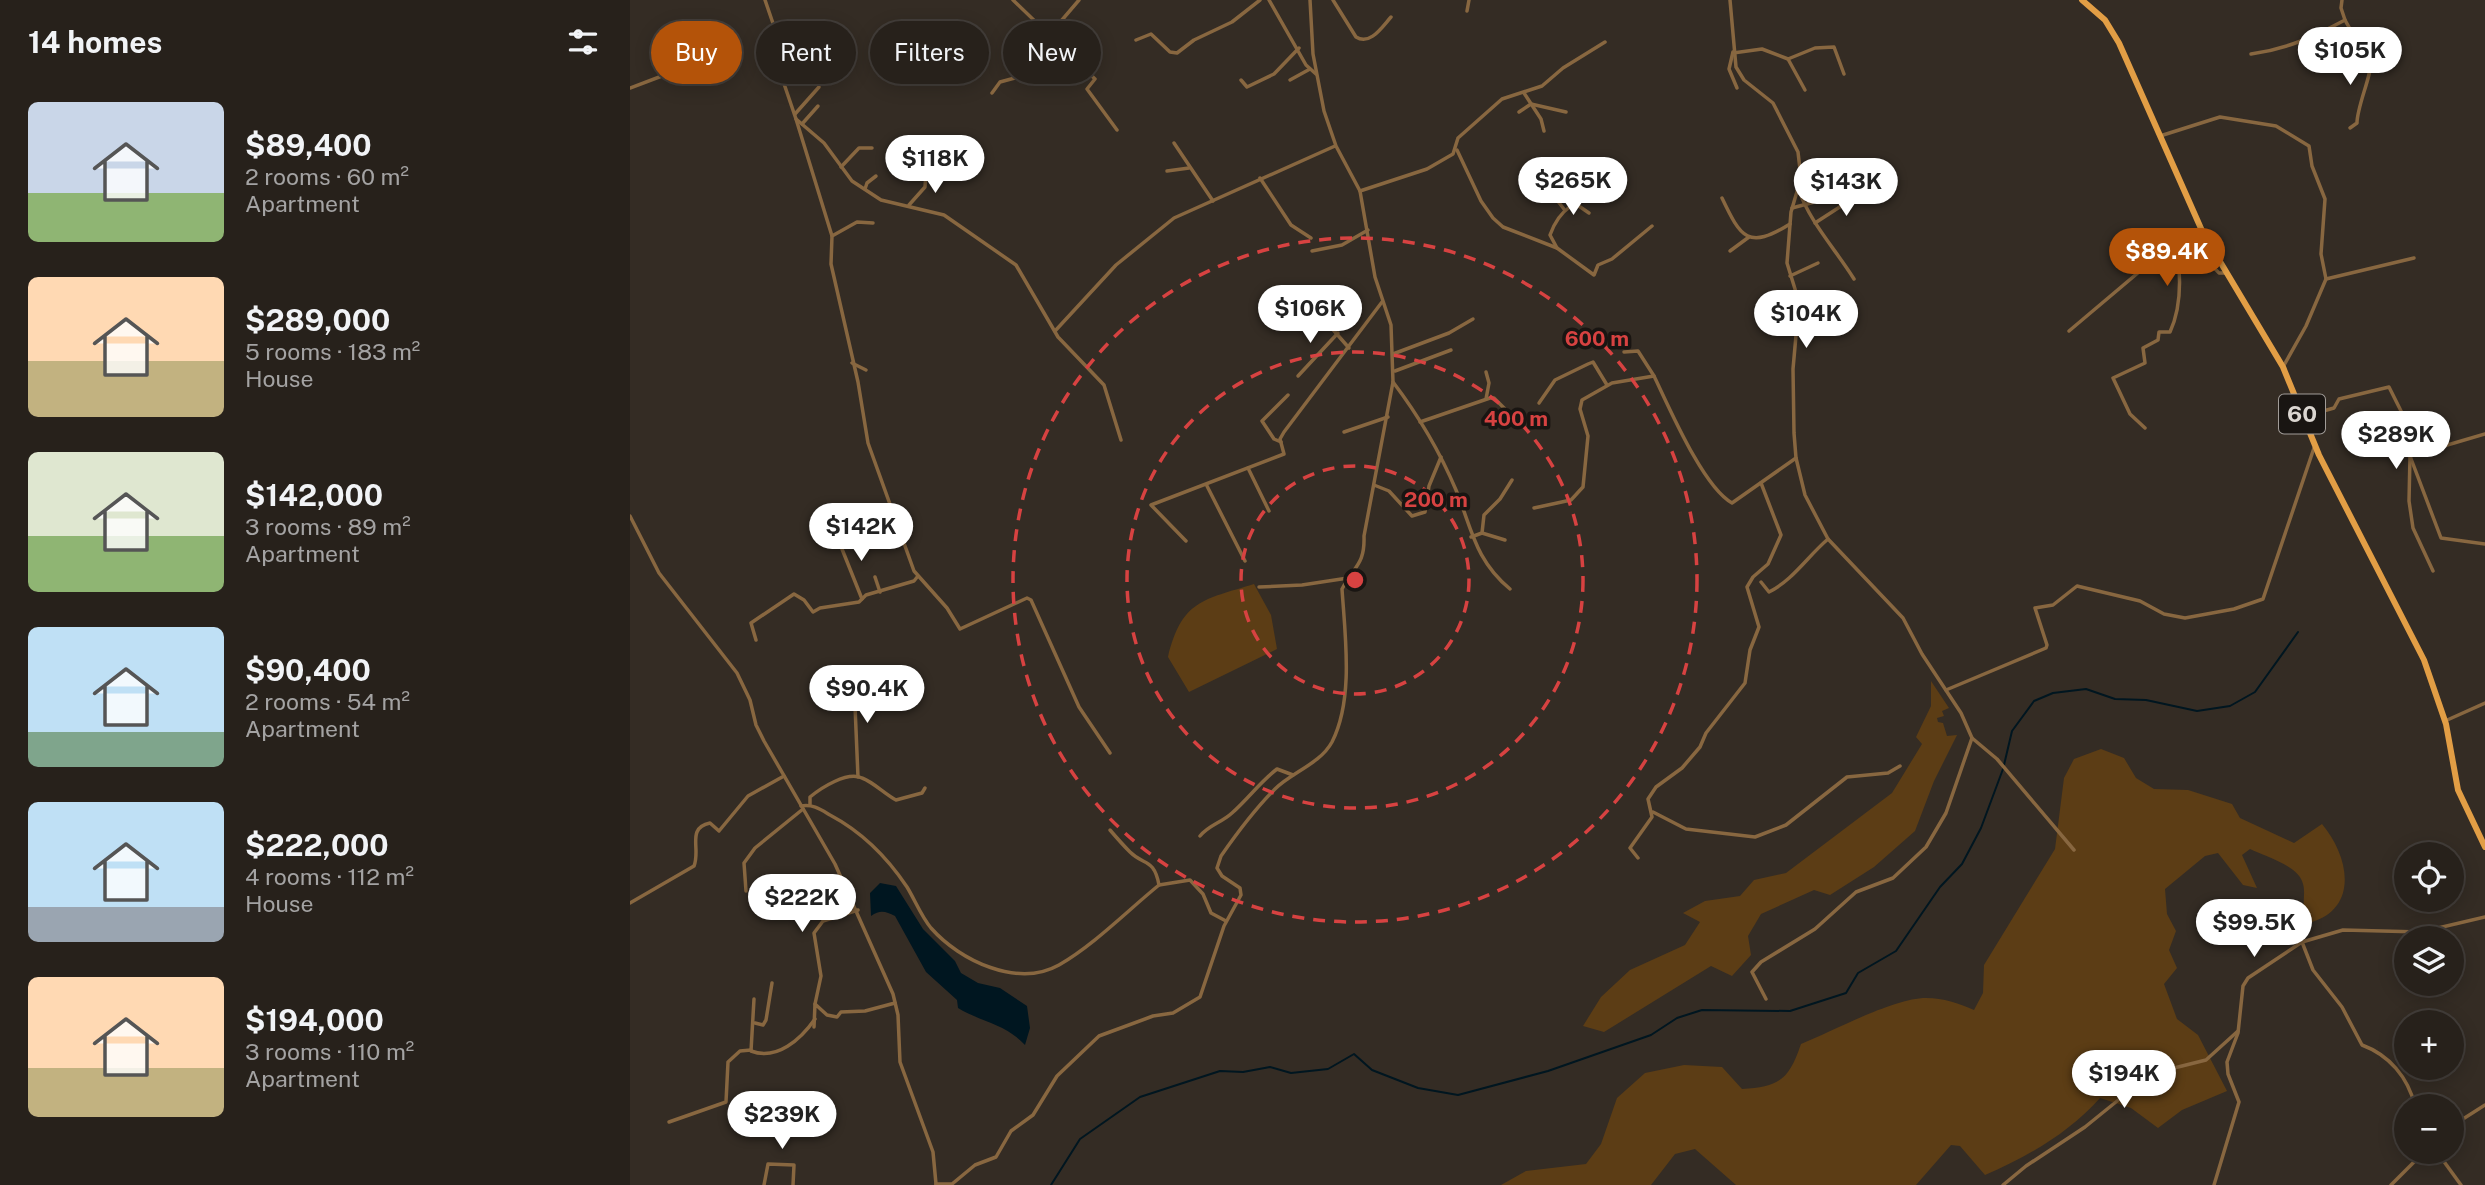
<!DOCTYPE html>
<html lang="en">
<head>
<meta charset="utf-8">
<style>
	body { margin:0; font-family:"Public Sans",sans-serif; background:#2f2924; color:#f1f3f6; height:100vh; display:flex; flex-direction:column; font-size:26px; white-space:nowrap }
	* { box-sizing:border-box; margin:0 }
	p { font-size:23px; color:#a4a3a3 }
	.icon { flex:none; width:38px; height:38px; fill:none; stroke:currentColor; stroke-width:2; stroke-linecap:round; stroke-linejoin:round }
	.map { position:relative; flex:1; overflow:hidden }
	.side { display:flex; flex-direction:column; background:#27211b; width:630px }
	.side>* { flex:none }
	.top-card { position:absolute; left:21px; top:21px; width:665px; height:63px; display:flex; gap:14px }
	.fabs { position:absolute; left:1764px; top:842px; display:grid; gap:14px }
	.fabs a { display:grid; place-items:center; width:70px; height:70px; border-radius:50%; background:#27211b; box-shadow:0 4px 18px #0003,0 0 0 2px #433e3a; font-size:35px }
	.price { position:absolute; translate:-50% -60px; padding:0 16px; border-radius:24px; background:#fff; color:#222; font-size:23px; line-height:46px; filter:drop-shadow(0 2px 4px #0008) }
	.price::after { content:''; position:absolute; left:50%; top:42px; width:21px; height:16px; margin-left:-10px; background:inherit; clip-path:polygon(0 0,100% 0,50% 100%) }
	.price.current { background:#b45309; color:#fff }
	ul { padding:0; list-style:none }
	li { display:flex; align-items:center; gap:21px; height:175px; padding:0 28px }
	li span { display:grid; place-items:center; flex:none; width:196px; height:140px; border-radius:10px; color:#555 }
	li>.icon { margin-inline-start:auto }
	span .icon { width:84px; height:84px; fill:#fffc; stroke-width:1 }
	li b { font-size:30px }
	h2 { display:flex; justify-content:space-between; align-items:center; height:84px; padding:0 28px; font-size:30px }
	.tag { padding:0 24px; border-radius:32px; background:#27211b; box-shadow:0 4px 18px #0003,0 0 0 2px #433e3a; font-size:24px; line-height:63px }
	.tag.current { background:#b45309; color:#fff }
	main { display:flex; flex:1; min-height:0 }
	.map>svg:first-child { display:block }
</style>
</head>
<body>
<main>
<section class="side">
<h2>14 homes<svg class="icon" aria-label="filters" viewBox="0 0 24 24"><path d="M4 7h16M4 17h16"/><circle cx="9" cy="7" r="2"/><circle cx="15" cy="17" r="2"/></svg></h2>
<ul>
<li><span style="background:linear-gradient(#c9d6e8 65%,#8fb573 0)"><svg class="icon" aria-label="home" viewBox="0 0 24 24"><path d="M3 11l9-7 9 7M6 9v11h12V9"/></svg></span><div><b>$89,400</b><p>2 rooms · 60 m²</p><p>Apartment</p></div></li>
<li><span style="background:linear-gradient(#ffd9b3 60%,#c2b280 0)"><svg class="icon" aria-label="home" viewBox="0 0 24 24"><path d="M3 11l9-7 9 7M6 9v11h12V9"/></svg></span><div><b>$289,000</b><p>5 rooms · 183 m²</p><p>House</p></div></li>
<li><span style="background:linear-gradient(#dfe7d0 60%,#8fb573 0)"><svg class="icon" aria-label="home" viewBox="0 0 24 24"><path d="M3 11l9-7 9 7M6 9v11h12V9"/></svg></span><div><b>$142,000</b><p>3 rooms · 89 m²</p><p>Apartment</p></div></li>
<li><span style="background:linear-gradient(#bfe0f5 75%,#7fa58c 0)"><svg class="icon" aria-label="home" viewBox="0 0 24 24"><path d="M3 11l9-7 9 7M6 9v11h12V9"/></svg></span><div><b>$90,400</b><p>2 rooms · 54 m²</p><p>Apartment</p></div></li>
<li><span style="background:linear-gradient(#bfe0f5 75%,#9aa5b1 0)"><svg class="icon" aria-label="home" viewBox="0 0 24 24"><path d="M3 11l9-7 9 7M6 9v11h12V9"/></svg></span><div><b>$222,000</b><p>4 rooms · 112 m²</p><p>House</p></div></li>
<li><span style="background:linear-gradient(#ffd9b3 65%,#c2b280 0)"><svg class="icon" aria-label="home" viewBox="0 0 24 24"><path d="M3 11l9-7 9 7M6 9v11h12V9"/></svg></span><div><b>$194,000</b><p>3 rooms · 110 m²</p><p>Apartment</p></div></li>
</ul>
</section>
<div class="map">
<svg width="1855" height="1185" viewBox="0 0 1855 1185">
	<rect width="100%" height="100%" fill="#342c24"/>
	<g fill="#5c3d15">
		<path d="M624,584l17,31 6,34 -88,43 -21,-35c14,-57 35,-57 86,-73z"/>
		<path d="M1301,681l18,27 -7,3 2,5 -7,2 1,4 5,1 4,13 10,-1 -23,46 -19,50 -41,36 -44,28 -16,-5 -53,24 -13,22 3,19 -19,21 -21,-10 -107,66 -21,-6 18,-29 29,-27 55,-25 15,-23 -17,-9 22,-12 35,-5 14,-16 32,-7 106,-80 30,-49 -6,-7 15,-31z"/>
		<path d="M1471,749l23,9 12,20 18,11 34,1 44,14 8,14 54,25 28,-19c27,32 38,85 -13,99 -11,-13 -1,-28 -7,-42 -6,-16 -38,-25 -52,-32l-8,6 15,33 -14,-3 -25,-32 -13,3 -40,33 2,25 9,17 -7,19 8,18 -13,16 13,35 21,16 29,56 -45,19 -24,18 -27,-20 -31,-10c-31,35 -73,59 -115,77l-25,-29 -9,-1 -35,40h-180l-41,-36 -20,5 -24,31h-150l25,-14 60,-7 15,-20 16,-46 28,-25 39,-8 38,2 20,22c38,-2 47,-10 59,-45 32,-13 93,-46 125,-46 18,0 32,5 48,12l9,-17 1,-28 71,-116 9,-71 10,-19z"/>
	</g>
	<path fill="#001620" d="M250,883l16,3 27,43 32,32 6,12 17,10 22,5 27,18 3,22 -5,17c-19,-21 -44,-23 -67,-37l-1,-8 -31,-28 -31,-56c-9,-4 -14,-7 -24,0l-1,-23z"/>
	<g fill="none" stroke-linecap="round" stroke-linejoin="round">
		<g stroke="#001620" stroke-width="2">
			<path d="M1374,765l8,-34 22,-30 19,-8 33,-4 29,10 31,1 51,11 33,-5 25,-14 43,-60"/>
			<path d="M421,1185l29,-46 60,-42 80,-26 23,1 27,-5 21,6 37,-4 26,-15 18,16 46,18 40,7 90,-24 103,-36 26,-17 25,-8 88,1 56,-18 12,-20 38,-22 44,-64 22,-23 19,-36 22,-59"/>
		</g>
		<g stroke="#886740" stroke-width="3.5">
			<path d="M135,0l13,38 1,31 17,50 28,24 28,38 29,19 63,15 72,50 42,72 46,48 17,55"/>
			<path d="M383,0l82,79 -8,10 30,41"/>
			<path d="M639,0l37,65 10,9"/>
			<path d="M703,0l23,37c14,9 26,-10 35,-20"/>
			<path d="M1100,0l6,67 8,13 29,23 25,49 3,26 -10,34 -4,51 12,39 -6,67 1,64 2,25 9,37 23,44 75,79 19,36 39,59 11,25 -26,75 -20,34 -33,31 -37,14 -41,37 -54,33 -9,10 14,27"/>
			<path d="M837,11l2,-11"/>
			<path d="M1715,20c6,12 22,34 25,43 3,9 -13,43 -13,60l-7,5"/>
			<path d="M420,34l29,-34"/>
			<path d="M506,40l15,-6 19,18 7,1 17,-13 38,-18 28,-22"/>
			<path d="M1103,52l-4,17 8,19"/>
			<path d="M1103,53l29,-4 26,10 27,-11 19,-1 10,27"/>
			<path d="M1621,54c36,-5 62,-17 94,-34l-4,-12 1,-8"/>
			<path d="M1158,59l17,31"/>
			<path d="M611,80l6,7 27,-13 25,-26"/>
			<path d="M660,80l20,-11"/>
			<path d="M0,88l45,-17"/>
			<path d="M362,93l8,-11 22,-6 32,-38"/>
			<path d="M894,93l17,26 3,12"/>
			<path d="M889,112l12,-8 35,8"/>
			<path d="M165,114l24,-27"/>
			<path d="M166,119l36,117 -1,28 27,118 10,61 46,128 33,37 13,21 67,-31 4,2 48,107 31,46"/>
			<path d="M172,124l16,-18"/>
			<path d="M1530,136l60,-19 56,9 33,20 3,20 13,33 -4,55 5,25 -20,47 -23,41"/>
			<path d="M544,143l39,58"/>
			<path d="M827,150l24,51 12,17 10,9 54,21 37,27 4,-10 14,-6 40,-33"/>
			<path d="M211,167l18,-19h13"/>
			<path d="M537,171l22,-3"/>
			<path d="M630,178l31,47 20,13"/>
			<path d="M235,189l2,-6 9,-7"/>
			<path d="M918,189l16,20"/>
			<path d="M1169,190c10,31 37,60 55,89"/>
			<path d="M730,191l67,-22 26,-15 5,-16 44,-39 40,-13 21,-18 42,-26"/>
			<path d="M1092,198c19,40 26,52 68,26"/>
			<path d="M943,202l16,11"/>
			<path d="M279,205l16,-18 1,-15"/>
			<path d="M1162,208l30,-8"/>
			<path d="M1185,223l54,-35 11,9"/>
			<path d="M202,236l25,-14 16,1"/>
			<path d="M927,248l-7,-13c10,-28 27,-35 55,-42"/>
			<path d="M682,251l30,-6 26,-15"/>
			<path d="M1100,251l19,-14"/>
			<path d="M1160,276l28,-13"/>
			<path d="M1696,279l88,-21"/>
			<path d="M692,317l27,31"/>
			<path d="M425,331l61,-66 58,-47 161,-72"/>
			<path d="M1439,331l96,-81c21,0 41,7 54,23h6"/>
			<path d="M994,352l14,-1 16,25"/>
			<path d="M763,354l56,-21 24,-14"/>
			<path d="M222,363l14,7"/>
			<path d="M765,371l56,-21"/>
			<path d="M856,372l3,11 -3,16"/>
			<path d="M668,376l40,-43"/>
			<path d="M763,382c25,33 47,70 63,108 16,39 19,70 54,99"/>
			<path d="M909,403l16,-23 33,-16 5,-2 14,23"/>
			<path d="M1673,412l6,3 25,-7 5,-9 50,-12 14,28 8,7 -1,34 31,82 44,6"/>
			<path d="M790,422l70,-24h4l18,18"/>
			<path d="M1515,428l-15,-14 -17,-36 32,-15 -2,-15 15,-8 1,-8h11c12,-26 11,-55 7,-82"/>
			<path d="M714,432l44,-15"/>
			<path d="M651,442l-7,-3 -12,-18 26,-26"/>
			<path d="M618,468l21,43"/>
			<path d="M744,485l15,6 23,25 13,-4 4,-26 12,-29"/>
			<path d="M577,486l38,75"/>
			<path d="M904,508l37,-8 12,-13 5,-51 -8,-27 2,-9 30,-17 42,-7c15,31 49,111 78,127l64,-45"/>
			<path d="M197,512l7,17"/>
			<path d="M0,516l29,57 78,100 13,27 6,25 8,16 71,123 58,130 5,21 2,47 33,90 3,32"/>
			<path d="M209,524l-5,5 28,70"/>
			<path d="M852,533l23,7"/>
			<path d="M841,537l11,-4 2,-18 16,-16 12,-19"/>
			<path d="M556,541l-35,-36 133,-51 -4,-15 4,-7 98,-130"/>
			<path d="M1803,571l-20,-43 -4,-27 1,-45 75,-22"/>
			<path d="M245,577l5,15"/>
			<path d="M1131,582l8,10c24,-12 38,-35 59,-53"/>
			<path d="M629,587l43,-2 46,-7"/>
			<path d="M126,640l-5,-17 43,-29 10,6 9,12 7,-4 39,-6 7,-7 48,-14 4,-5"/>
			<path d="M1316,690l100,-42 1,-3 -12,-37 18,-3 24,-19 63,15 24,13 21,4 49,-9 29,-10 51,-151"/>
			<path d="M217,705l7,-2 1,3 3,71"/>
			<path d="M1815,721l40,-18"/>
			<path d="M1342,738l25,21 77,91"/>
			<path d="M180,804v-7c11,-9 37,-26 52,-19 11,4 23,16 34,22l26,-7 3,-5"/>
			<path d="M171,806c12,-2 19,3 29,9 32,17 57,42 77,72 8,13 14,29 24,41 29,33 87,60 128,37 36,-21 68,-54 100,-80l31,-5 13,14 8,19 15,8"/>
			<path d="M1023,812l33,17 69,8 31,-12 61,-48 41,-4 12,-7"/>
			<path d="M480,830c6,7 13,15 20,22 14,14 24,6 29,33"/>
			<path d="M570,836c9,-11 21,-13 32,-23 16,-14 28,-31 45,-44l16,6"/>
			<path d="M1008,858l-8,-10 22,-31 -4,-18 8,-12 26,-19 18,-21 6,-14 39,-50 5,-33 9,-23 -12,-40 6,-10 15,-13 13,-29 -20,-52"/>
			<path d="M116,891l-2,-28 11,-15 48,-39"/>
			<path d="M0,903l64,-37c7,-17 -8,-38 16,-43l9,8 29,-35 36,-20"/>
			<path d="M1672,942l11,28 29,37 20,38c27,10 46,32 53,61"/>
			<path d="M124,999l-3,52c26,10 50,-12 64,-32"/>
			<path d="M185,1004l6,-28 -7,-43 9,-12 35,-11"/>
			<path d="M125,1023l8,2 3,-5 6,-37"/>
			<path d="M184,1027l1,-23 12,11 10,2 4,-5 24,-1 30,-8"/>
			<path d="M39,1122l57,-20 2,-40 12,-11 11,-1"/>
			<path d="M1822,1126l33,-21"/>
			<path d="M1807,1152l24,33"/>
			<path d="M306,1184h16l23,-19 21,-8 15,-26 22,-16 24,-39 42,-40 54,-20 20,-3 27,-16 24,-71 17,-31 -1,-7 -18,-12 -5,-8 4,-12c16,-23 34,-47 54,-67 17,-17 45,-25 57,-47 22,-43 13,-107 10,-153 12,-23 23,-24 22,-53l29,-154 -2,-57 -16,-48 -15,-86 -24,-45 -12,-35 -11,-57 -3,-54"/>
			<path d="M134,1185l4,-21 26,1 -1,20"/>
			<path d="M1373,1185l23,-19 59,-39 42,-34 43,-24 36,-9 32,-29"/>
			<path d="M1584,1185l25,-83 -11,-28 -1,-12 11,-29 5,-47 5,-8 54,-36 41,-12 78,2 64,-15"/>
			<path d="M1761,1185l33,-33"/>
		</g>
		<path stroke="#e29e45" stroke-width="6" d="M1452,0l23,20 14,23 84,190 80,134 36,88 105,205 22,64 12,66 27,57"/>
	</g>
	<g fill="none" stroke="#d74241" stroke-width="3.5" stroke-dasharray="12 9">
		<circle cx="725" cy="580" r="114"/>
		<circle cx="725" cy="580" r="228"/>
		<circle cx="725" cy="580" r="342"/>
	</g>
	<g text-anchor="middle" stroke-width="7" stroke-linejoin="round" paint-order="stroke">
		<rect fill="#191512" stroke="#a19c98" stroke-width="2" x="1649" y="394.5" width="46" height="39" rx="5"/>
		<g font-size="23" font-weight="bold" fill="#dbd6d1">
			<text x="1672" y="422">60</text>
		</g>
	</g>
	<circle cx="725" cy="580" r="10" fill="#d74241" stroke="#191512" stroke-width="3.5"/>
	<g font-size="21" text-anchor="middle" font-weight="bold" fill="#d74241" stroke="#191512" stroke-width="7" stroke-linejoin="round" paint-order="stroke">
		<text x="967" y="346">600 m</text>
		<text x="886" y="426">400 m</text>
		<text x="806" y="507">200 m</text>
	</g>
</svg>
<div class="fabs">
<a><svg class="icon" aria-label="locate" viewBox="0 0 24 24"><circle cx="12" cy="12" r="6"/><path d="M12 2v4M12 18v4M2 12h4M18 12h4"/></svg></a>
<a><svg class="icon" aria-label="layers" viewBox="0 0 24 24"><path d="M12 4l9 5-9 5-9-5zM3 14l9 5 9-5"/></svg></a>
<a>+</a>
<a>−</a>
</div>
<b class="price" style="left:1720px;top:87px">$105K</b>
<b class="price" style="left:305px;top:195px">$118K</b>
<b class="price" style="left:943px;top:217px">$265K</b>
<b class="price" style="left:1216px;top:218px">$143K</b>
<b class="price current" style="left:1537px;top:288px">$89.4K</b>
<b class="price" style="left:680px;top:345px">$106K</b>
<b class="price" style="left:1176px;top:350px">$104K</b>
<b class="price" style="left:1766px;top:471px">$289K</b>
<b class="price" style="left:231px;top:563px">$142K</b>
<b class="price" style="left:237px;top:725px">$90.4K</b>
<b class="price" style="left:172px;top:934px">$222K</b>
<b class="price" style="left:1624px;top:959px">$99.5K</b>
<b class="price" style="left:1494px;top:1110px">$194K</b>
<b class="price" style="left:152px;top:1151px">$239K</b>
<div class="top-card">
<a class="tag current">Buy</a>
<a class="tag">Rent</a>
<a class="tag">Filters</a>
<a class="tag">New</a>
</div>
</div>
</main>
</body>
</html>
